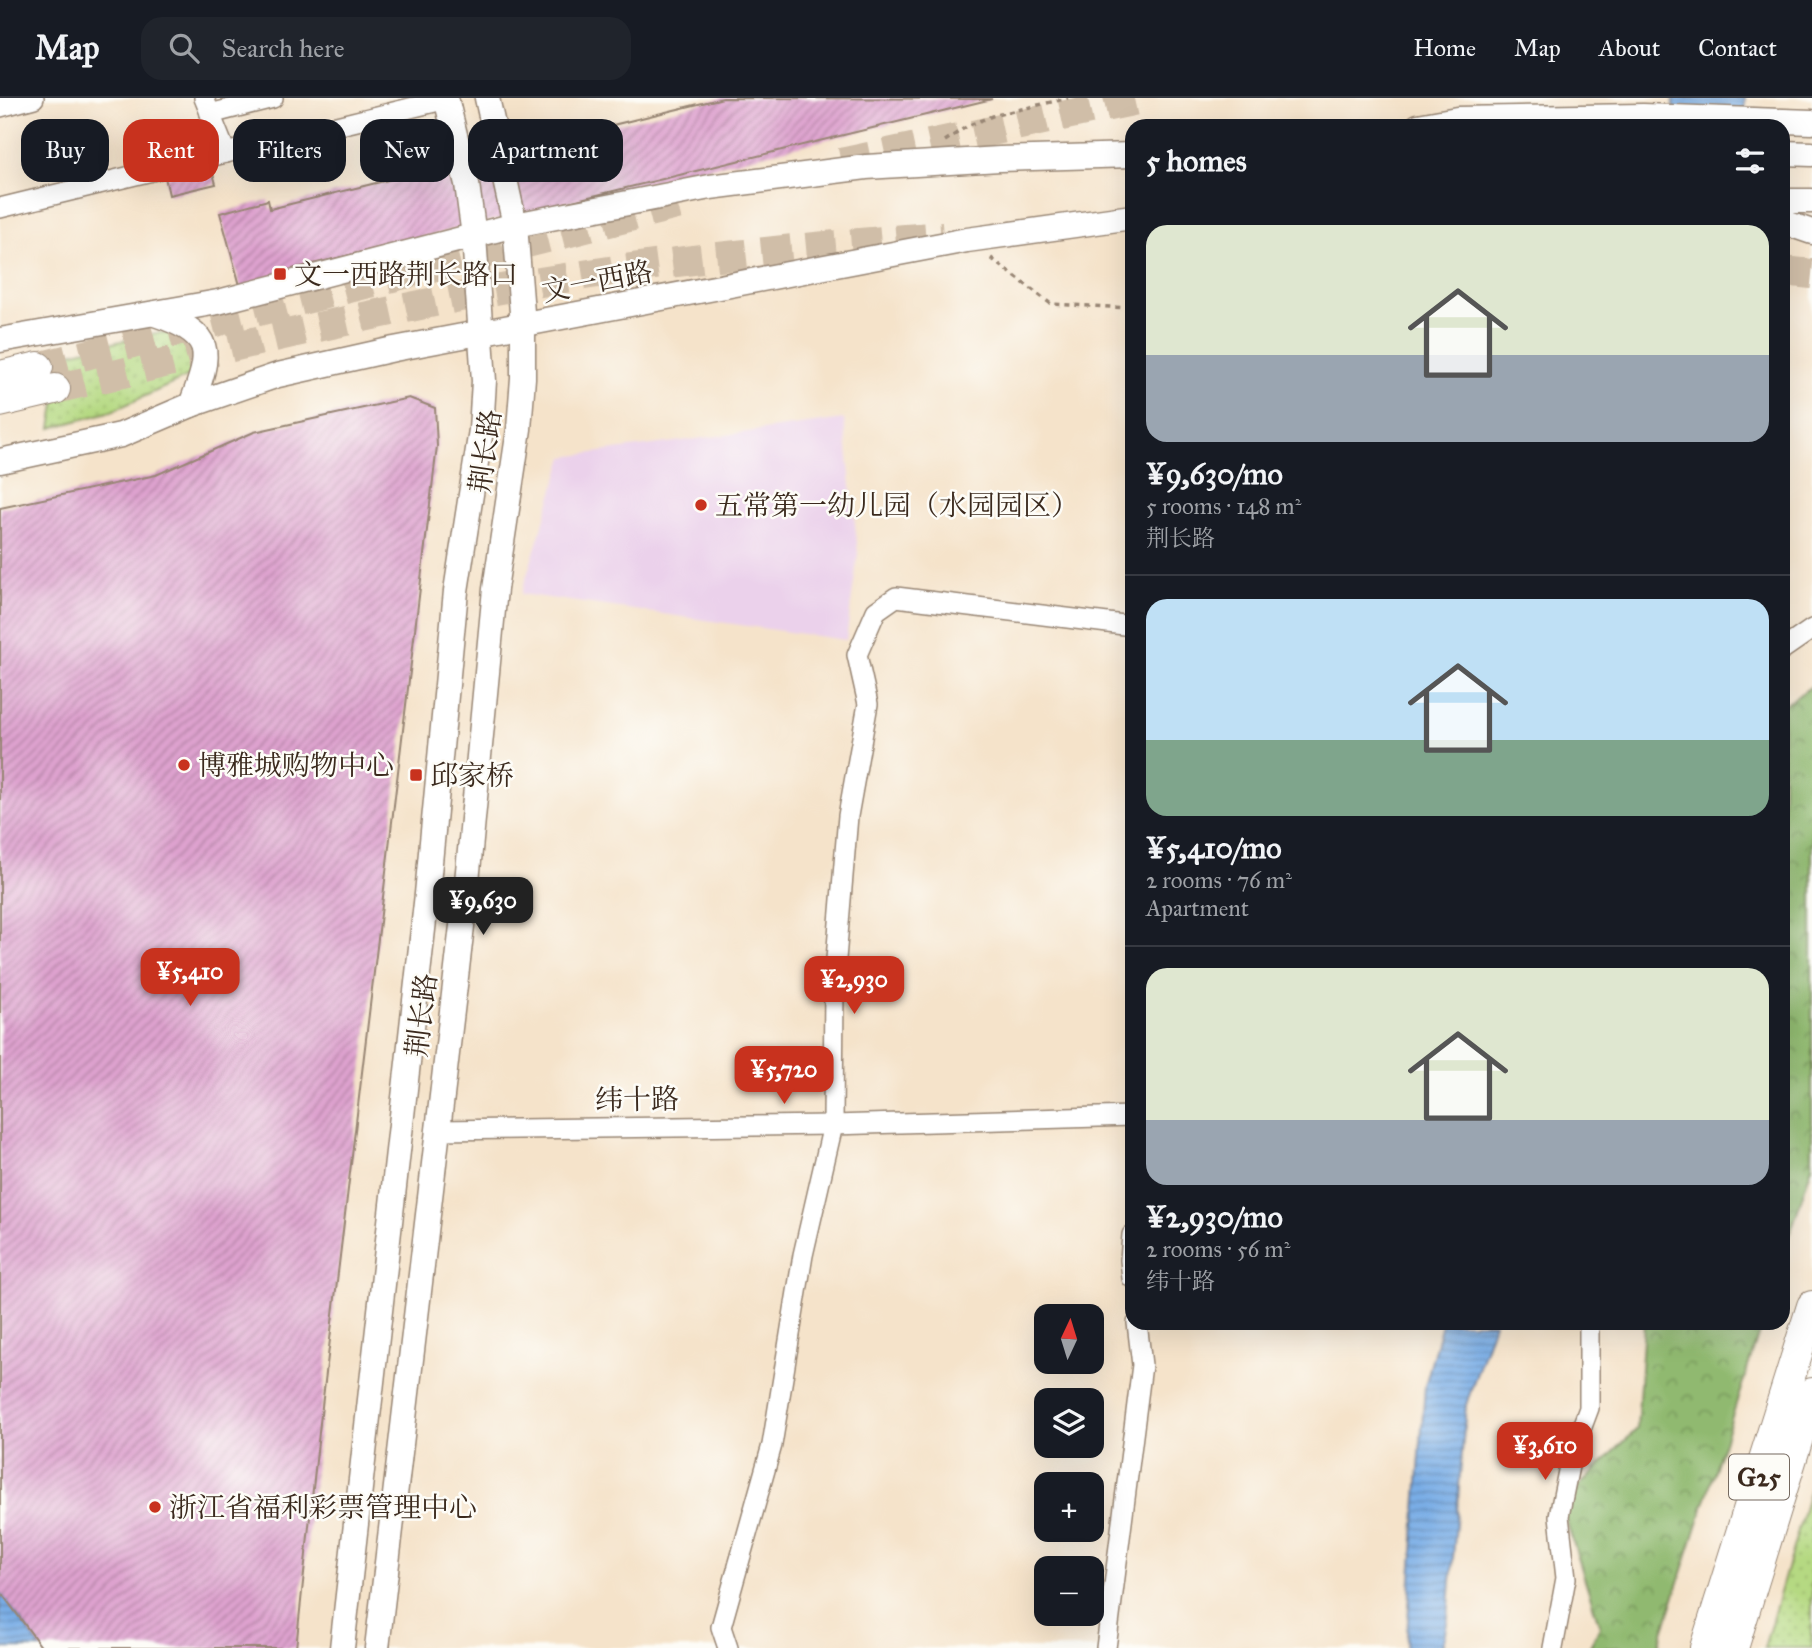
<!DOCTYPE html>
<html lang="en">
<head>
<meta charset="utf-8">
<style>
	body { margin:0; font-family:"IM FELL Great Primer","Noto Serif SC",serif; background:#20242c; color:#f1f3f6; height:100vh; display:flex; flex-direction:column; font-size:26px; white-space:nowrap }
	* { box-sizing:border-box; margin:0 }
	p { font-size:23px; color:#9ea1a6 }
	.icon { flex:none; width:38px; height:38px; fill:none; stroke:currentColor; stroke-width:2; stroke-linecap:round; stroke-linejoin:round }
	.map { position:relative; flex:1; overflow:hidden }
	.sheet { position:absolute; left:1125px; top:21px; width:665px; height:1211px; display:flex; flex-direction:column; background:#171b24; border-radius:21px; box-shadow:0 7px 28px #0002 }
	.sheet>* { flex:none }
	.guide { position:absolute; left:21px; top:21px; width:665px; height:63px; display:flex; gap:14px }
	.needle { width:46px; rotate:4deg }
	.controls { position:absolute; left:1034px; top:1206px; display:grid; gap:14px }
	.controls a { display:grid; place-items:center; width:70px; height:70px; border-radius:14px; background:#171b24; box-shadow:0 7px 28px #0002; font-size:35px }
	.price { position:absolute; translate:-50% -60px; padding:0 16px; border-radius:14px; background:#c8321e; color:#fff; font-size:23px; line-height:46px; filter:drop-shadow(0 2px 4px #0008) }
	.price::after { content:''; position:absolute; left:50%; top:42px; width:21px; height:16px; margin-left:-10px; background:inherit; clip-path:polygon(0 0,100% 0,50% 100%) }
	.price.active { background:#222; color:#fff }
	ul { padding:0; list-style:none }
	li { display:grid; align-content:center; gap:14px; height:371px; padding:0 21px }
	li+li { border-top:2px solid #363941 }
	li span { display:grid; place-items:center; height:217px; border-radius:21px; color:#555 }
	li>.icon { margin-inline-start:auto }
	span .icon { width:126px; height:126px; fill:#fffc; stroke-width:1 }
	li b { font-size:30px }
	h2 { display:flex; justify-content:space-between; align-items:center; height:84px; padding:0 21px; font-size:30px }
	.pill { padding:0 24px; border-radius:21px; background:#171b24; box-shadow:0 7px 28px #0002; font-size:24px; line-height:63px }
	.pill.active { background:#c8321e; color:#fff }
	header { display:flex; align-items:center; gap:42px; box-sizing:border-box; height:98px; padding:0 35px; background:#171b24; border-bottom:2px solid #363941 }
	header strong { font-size:33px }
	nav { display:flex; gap:38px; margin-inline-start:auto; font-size:24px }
	.search { width:490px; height:63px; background:#20242c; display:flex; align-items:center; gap:18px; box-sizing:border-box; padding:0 24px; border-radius:21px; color:#9ea1a6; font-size:26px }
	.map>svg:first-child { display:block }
</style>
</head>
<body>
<header>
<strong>Map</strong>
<div class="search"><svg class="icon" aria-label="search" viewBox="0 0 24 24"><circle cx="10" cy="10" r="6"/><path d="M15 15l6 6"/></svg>Search here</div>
<nav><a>Home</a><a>Map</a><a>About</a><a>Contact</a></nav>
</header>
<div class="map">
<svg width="1812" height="1550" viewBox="0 0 1812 1550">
	<defs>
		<pattern id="grass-dots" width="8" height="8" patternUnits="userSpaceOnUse" patternTransform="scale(1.75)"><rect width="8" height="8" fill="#b5d982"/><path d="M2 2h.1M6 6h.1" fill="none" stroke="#9dba70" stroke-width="1.8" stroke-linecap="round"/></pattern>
		<pattern id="forest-crowns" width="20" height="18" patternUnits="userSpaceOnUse" patternTransform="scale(1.75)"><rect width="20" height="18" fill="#90b970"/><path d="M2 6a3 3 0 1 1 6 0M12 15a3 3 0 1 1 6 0" fill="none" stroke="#77975b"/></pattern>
		<pattern id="water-rules" width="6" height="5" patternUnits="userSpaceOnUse" patternTransform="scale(1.75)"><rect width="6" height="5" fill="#79ade6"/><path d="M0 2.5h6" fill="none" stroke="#648dba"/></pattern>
		<pattern id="building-hatch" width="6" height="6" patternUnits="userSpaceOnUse" patternTransform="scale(1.75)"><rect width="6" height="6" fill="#dea2cf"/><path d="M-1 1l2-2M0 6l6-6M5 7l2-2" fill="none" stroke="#b584a7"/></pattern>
	</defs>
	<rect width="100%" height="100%" fill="#fdfcf7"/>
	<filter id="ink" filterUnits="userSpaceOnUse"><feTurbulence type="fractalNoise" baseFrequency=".0143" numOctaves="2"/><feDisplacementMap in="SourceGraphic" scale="14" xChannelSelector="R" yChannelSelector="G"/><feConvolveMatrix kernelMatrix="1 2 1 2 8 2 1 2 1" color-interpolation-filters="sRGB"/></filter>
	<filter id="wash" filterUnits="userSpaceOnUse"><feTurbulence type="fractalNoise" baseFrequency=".00686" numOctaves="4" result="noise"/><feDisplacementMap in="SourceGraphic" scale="28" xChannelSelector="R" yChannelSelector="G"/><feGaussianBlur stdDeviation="1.57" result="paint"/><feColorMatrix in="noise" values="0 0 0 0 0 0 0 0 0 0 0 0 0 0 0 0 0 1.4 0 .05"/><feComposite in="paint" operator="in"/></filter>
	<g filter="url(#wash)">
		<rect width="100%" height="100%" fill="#f5e3ca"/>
		<path fill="#ebd1eb" d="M844,321l14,134 -12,87 -325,-46 43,-137z"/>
		<g fill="url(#grass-dots)" stroke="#788250" stroke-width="2">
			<path d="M183,234l8,6 3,36 -82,37 -61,17 6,-35 -17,-33 116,-27z"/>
			<path d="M1812,1384v166h-48z"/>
		</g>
		<g fill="url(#forest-crowns)" stroke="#667247" stroke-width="2">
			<path d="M1812,588v480l-29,90v-550z"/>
			<path d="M1644,1225h118l-104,325h-69l11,-21 -39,-123 76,-75z"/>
		</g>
		<g fill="url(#water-rules)" stroke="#5a6c82" stroke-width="2">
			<path d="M1674,0h71l-1,28h-72z"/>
			<path d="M1442,1225h52l-28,82 -18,212 -6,31h-36l19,-262z"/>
			<path d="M0,1493l41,57h-41z"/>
		</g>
		<g id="blocks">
			<g fill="url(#building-hatch)">
				<path d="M723,0l269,1 -704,171 2,7 -49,12 -21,-76 48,-13 2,9z"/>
				<path d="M211,68l5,18 -47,11 -4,-18z"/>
				<path d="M409,300l26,10 2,38 -117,977 -24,225h-254l-42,-57v-1083l156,-33 98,-43z"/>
			</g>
		</g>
	</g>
	<g filter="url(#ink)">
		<use href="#blocks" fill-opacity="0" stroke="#988674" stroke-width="2"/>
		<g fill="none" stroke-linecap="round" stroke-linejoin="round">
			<g stroke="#d0bea8" stroke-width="30" stroke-dasharray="30 15" stroke-linecap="butt">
				<path d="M841,65l305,-65"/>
				<path d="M1783,173l29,3"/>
				<path d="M38,269l654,-166"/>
				<path d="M55,291c143,-34 285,-69 430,-97 151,-29 305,-44 458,-56"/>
			</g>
			<defs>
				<g id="minor">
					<path d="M204,0l22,55"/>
					<path d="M0,9l34,-9"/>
					<path d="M210,16l63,-16"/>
					<path d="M0,110l447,-109"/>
					<path d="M1783,551l29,-20"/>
					<path d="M437,1032l396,-5 299,-9"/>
					<path d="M1132,1137l-2,25 2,18"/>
					<path d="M728,1550l-7,-21 51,-182 31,-190 30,-130 1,-142 14,-167 20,-112 -11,-49 19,-44 20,-14 236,29"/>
					<path d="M1106,1550l36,-283 -5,-42"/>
					<path d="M1553,1550l13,-70 -7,-62 12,-60 18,-48v-85"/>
				</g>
				<g id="major">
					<path d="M1418,28l39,-7 186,-3 169,6"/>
					<path d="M1783,55l29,1"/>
					<path d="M1783,103h29"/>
					<path d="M1783,124l29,10"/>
					<path d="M155,216c60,20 57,37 36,91"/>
					<path d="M0,242l218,-38 297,-77 195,-38 156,-20 134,-8 132,-4"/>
					<path d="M0,363l121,-26 70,-30 87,-30 116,-26 573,-109 165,-23"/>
					<path d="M342,1550l85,-754 29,-303 25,-161 3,-49 -10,-145 -7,-52 -21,-86"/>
					<path d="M377,1550l89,-756 29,-303 24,-160 4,-51v-53l-8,-100 -28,-127"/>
				</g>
				<g id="highway">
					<path d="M0,278l38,-9"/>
					<path d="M0,304l55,-13"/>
					<path d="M1705,1550l107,-342"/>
					<path d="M1733,1550l79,-255"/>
				</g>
			</defs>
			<use href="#minor" stroke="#988674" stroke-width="22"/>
			<use href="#major" stroke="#988674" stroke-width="27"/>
			<use href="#highway" stroke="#988674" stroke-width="32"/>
			<g stroke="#988674" stroke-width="3.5" stroke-dasharray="5 5" stroke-linecap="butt">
				<path d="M945,43l24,-16 23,-9 76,-18"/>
				<path d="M991,160l60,46 81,4"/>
			</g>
			<use href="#minor" stroke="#fff" stroke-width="19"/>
			<use href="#major" stroke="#fff" stroke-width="24"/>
			<use href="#highway" stroke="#fff" stroke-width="30"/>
		</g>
	</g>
	<g fill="#c8321e" stroke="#fdfcf7" stroke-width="2.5">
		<rect x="273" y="169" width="14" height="14" rx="3.5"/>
		<circle cx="701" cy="407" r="7"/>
		<circle cx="184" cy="667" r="7"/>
		<rect x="409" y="670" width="14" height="14" rx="3.5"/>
		<circle cx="155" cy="1409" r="7"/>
	</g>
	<g text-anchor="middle" stroke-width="5" stroke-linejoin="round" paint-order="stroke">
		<rect fill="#fdfcf7" stroke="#75695f" stroke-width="2" x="1729" y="1356.5" width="60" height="45" rx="5"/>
		<g font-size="26" font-weight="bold" fill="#3b2a1e">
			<text x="1759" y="1388">G25</text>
		</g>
		<g font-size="28" fill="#3b2a1e" stroke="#fdfcf7" text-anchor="start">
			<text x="294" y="186">文一西路荆长路口</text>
			<text x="715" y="417">五常第一幼儿园（水园园区）</text>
			<text x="198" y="677">博雅城购物中心</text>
			<text x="430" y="687">邱家桥</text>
			<text x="169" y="1419">浙江省福利彩票管理中心</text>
		</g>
		<g font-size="28" fill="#3b2a1e" stroke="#fdfcf7">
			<text transform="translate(597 183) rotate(-11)" y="10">文一西路</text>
			<text transform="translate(485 353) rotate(-82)" y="10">荆长路</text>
			<text transform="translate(421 917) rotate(-83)" y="10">荆长路</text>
			<text transform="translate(637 1001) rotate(-1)" y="10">纬十路</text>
		</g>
	</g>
</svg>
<div class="controls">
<a><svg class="needle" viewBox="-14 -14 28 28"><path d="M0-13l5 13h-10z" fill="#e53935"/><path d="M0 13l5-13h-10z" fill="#9ea1a6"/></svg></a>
<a><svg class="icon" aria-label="layers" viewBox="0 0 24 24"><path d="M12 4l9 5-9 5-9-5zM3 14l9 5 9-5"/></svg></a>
<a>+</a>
<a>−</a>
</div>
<b class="price active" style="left:483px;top:839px">¥9,630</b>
<b class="price" style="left:190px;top:910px">¥5,410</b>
<b class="price" style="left:854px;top:918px">¥2,930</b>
<b class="price" style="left:784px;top:1008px">¥5,720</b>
<b class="price" style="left:1545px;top:1384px">¥3,610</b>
<div class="guide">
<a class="pill">Buy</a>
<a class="pill active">Rent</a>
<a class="pill">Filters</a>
<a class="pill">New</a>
<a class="pill">Apartment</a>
</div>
<section class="sheet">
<h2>5 homes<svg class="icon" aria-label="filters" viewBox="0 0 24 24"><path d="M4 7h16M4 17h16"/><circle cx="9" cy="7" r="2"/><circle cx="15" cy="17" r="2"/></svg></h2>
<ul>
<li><span style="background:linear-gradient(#dfe7d0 60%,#9aa5b1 0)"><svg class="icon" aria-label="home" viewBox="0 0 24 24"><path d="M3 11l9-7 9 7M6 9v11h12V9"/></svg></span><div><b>¥9,630/mo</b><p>5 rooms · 148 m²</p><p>荆长路</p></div></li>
<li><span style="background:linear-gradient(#bfe0f5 65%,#7fa58c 0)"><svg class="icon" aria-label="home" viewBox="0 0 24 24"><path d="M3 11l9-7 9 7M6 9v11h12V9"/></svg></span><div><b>¥5,410/mo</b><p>2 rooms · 76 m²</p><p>Apartment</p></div></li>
<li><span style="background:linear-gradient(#dfe7d0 70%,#9aa5b1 0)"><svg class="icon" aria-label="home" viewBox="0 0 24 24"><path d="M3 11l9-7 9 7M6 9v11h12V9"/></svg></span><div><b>¥2,930/mo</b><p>2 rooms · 56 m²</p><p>纬十路</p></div></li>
</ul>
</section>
</div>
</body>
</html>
